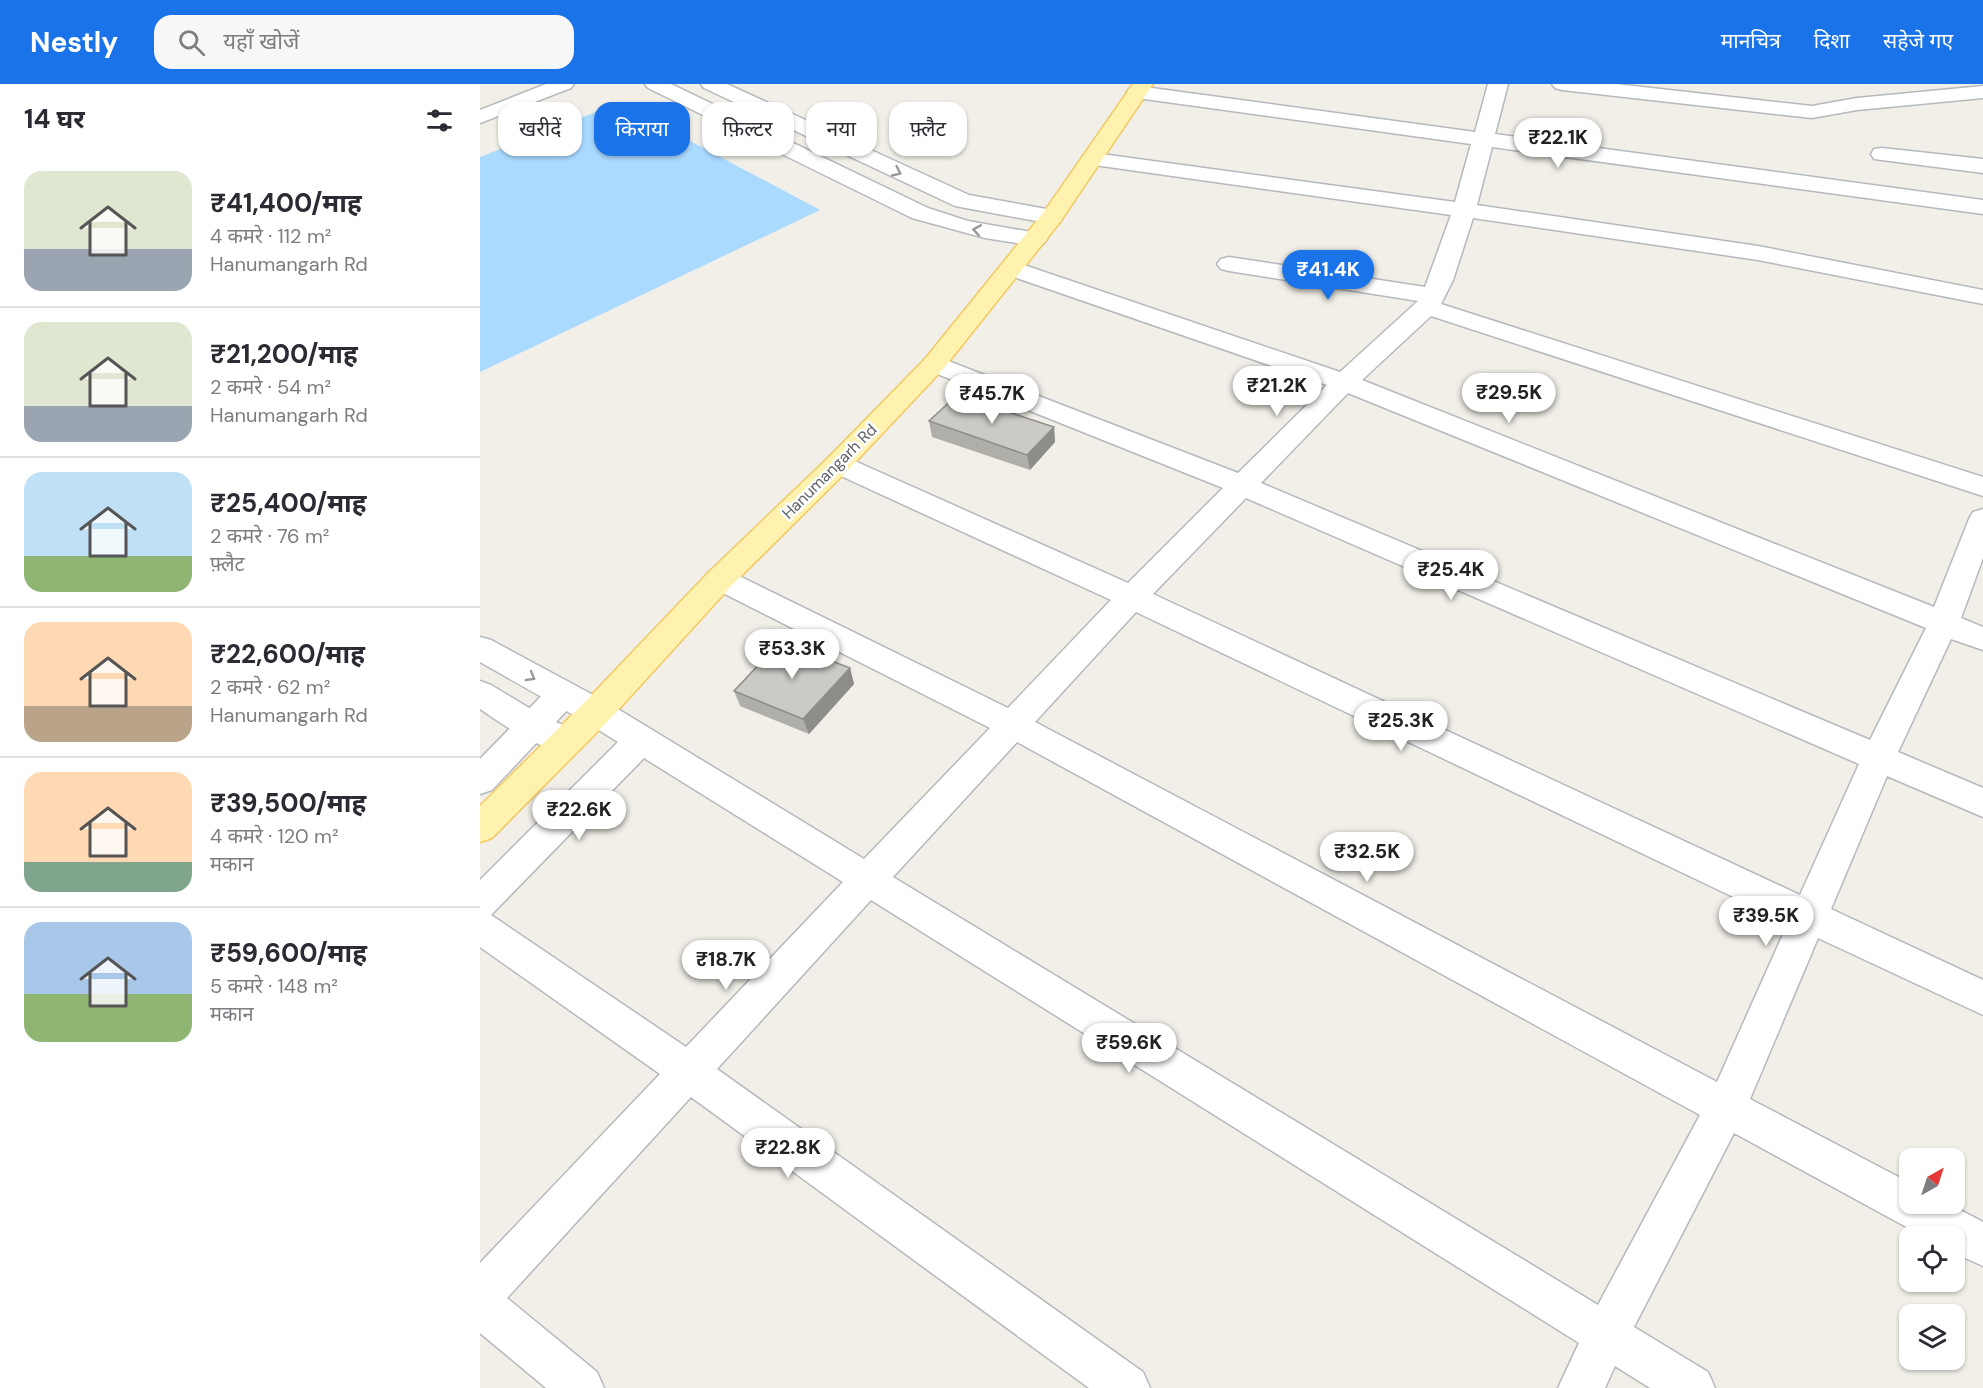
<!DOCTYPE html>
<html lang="hi">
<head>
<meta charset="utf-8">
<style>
	body { margin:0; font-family:"DM Sans","Noto Sans Devanagari",sans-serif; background:#f7f7f7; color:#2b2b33; height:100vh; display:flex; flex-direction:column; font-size:22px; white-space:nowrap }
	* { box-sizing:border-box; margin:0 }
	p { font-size:20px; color:#7c7c81 }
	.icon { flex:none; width:33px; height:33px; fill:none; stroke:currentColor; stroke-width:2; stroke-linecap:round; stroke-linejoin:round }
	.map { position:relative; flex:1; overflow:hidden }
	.sheet { display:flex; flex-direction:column; background:#fff; width:480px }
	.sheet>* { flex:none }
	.top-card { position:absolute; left:18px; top:18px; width:570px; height:54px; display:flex; gap:12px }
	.needle { width:39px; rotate:39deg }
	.tools { position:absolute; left:1419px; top:1064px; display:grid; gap:12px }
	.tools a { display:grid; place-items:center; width:66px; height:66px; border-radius:12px; background:#fff; box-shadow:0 2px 4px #0004; font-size:30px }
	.price { position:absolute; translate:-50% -51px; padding:0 14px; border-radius:21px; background:#fff; color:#222; font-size:20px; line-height:39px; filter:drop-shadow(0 2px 3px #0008) }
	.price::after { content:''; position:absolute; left:50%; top:36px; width:18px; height:14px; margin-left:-9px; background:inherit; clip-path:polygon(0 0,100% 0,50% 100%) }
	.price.active { background:#1a73e8; color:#fff }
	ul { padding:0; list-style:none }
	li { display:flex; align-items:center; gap:18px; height:150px; padding:0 24px }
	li+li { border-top:2px solid #e1e1e2 }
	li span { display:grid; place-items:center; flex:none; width:168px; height:120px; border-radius:18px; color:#555 }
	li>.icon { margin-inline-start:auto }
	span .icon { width:72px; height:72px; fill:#fffc; stroke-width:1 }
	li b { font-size:26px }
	h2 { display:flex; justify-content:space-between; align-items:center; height:72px; padding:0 24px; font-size:26px }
	.tag { padding:0 21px; border-radius:18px; background:#fff; box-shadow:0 2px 4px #0004; font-size:21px; line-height:54px }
	.tag.active { background:#1a73e8; color:#fff }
	header { display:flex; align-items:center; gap:36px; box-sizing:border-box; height:84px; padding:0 30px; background:#1a73e8; color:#fff }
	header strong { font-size:28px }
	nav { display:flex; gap:33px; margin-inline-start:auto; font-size:21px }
	.search { width:420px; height:54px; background:#f7f7f7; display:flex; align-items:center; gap:15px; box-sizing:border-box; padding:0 21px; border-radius:18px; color:#7c7c81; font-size:22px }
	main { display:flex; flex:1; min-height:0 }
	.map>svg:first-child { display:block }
</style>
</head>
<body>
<header>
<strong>Nestly</strong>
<div class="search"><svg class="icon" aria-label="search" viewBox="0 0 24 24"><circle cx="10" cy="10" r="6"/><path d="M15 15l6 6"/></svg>यहाँ खोजें</div>
<nav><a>मानचित्र</a><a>दिशा</a><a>सहेजे गए</a></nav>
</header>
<main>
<section class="sheet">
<h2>14 घर<svg class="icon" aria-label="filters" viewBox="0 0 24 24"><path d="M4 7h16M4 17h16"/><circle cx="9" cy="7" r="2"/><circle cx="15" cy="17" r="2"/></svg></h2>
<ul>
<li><span style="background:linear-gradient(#dfe7d0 65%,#9aa5b1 0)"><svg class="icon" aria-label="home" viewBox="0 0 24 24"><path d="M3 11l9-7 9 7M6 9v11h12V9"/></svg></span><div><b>₹41,400/माह</b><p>4 कमरे · 112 m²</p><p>Hanumangarh Rd</p></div></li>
<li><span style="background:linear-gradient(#dfe7d0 70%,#9aa5b1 0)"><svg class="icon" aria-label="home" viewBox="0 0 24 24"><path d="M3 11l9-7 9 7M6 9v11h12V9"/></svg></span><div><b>₹21,200/माह</b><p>2 कमरे · 54 m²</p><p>Hanumangarh Rd</p></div></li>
<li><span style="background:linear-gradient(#bfe0f5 70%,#8fb573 0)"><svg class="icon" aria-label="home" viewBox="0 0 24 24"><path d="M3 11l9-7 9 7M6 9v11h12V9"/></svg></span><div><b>₹25,400/माह</b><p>2 कमरे · 76 m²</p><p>फ़्लैट</p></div></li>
<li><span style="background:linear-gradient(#ffd9b3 70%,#b9a48a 0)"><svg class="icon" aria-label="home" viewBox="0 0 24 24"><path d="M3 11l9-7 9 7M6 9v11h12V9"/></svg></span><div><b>₹22,600/माह</b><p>2 कमरे · 62 m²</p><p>Hanumangarh Rd</p></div></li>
<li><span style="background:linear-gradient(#ffd9b3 75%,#7fa58c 0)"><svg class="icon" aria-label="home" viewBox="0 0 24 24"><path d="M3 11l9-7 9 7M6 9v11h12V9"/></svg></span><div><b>₹39,500/माह</b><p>4 कमरे · 120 m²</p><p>मकान</p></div></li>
<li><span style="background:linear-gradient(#a9c7e8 60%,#8fb573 0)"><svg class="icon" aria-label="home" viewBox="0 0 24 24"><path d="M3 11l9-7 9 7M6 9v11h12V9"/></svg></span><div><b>₹59,600/माह</b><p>5 कमरे · 148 m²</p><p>मकान</p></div></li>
</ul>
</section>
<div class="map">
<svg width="1503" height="1304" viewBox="0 0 1503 1304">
	<rect width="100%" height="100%" fill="#f1efe8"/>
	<path fill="#aadaff" d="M139,19l201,107 -340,162v-215z"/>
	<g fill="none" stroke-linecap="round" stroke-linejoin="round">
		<defs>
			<g id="minor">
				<path d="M66,0h28l-3,4 -91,35v-13z"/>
				<path d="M165,0h26l257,124 40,13 75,13 4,5 -4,5 -8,2 -50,-8 -73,-20 -264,-130z"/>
				<path d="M221,0h26l242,111 83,15 8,2 3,5 -3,5 -8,2 -97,-18 -251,-118z"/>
				<path d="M1008,0h20l-13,50 488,66v14l-491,-67 -15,58 281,41 225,44v14l-225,-44 -285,-42 -20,62 -12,24 542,173v19l-552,-180 -69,64 572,227 35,-88 4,-7 10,-3v49l-22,60 22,9v23l-32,-11 -53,113 85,36v29l-96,-41 -56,133 152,71v35l-165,-77 -68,161 160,84v20h37l36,19v44l-29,-13v-17h-31l-189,-103 -100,194 74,45 7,16h-65l-35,-22 -10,22h-47l21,-45 -708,-443 -154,169 426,303 7,16h-61l-398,-291 -184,201 90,74 7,16h-58l-66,-55v-70l180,-189 -180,-127v-67l138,-138 -34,-21 -4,-9 4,-9 12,-3 12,3 256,156 126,-131 -281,-142 -4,-7 4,-7 11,-3 11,3 277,136 103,-108 -283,-130 -4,-6 4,-6 10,-3 10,3 280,125 95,-95 -298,-119 -4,-5 4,-5 9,-3 9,3 295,114 89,-88 -322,-111 -4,-5 4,-5h16l319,108 78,-71 -189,-30 -8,-2 -4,-5 4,-5 8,-2 196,30 26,-72 -357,-50 -8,-1 -3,-5 3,-5 8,-1 361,49 16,-58 -334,-46 -7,-2 -3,-4 3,-4 7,-2 338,46zM868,309l578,235 -56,112 -609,-257zM766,414l613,266 -59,131 -647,-301zM656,528l652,311 -71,159 -682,-360zM537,658l683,373 -102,190 -705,-428zM164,674l199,124 -157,165 -195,-132z"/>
				<path d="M1072,0h64l196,22 45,-8 126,-12v12l-126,12 -45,8 -250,-28 -7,-2z"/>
				<path d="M1402,64l101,11v14l-109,-14 -3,-5 3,-5z"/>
				<path d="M82,599l11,3 5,9 -5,9 -81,86 -12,4v-35l71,-73z"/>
			</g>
			<g id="secondary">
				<path d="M0,553l11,3 117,63 4,9 -4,9 -12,3 -12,-3 -104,-59z"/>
				<path d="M0,597l11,4 53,32 35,15 5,9 -5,9c-29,9 -75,-25 -99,-41z"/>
			</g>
			<path id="primary" d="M653,0h20l-93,138 -117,147 -95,101 -117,116 -123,135 -116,117 -12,4v-36l104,-103 125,-131 119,-114 97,-99 119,-147z"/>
		</defs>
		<use href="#minor" stroke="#b5b8bc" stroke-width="3"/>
		<use href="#secondary" stroke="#b6babf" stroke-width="3"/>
		<use href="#primary" stroke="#f2c960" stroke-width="3"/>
		<use href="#minor" fill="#fff" fill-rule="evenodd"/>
		<use href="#secondary" fill="#fff" fill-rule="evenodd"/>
		<use href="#primary" fill="#fff2af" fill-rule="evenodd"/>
	</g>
	<g fill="#afaea9">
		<path d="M449,337l125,6 1,15 -25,28 -98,-33z"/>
		<path d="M370,584l4,16 -45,50 -69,-28 -6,-15z"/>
	</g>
	<g fill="#8f8d8a">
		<path d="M574,343l1,15 -25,28 -3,-15z"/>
		<path d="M370,584l4,16 -45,50 -6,-15z"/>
	</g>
	<g fill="#cccac5" stroke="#8f8d8a" stroke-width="1.5">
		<path d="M477,311l97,32 -27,28 -98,-34z"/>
		<path d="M301,557l69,27 -47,51 -69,-28z"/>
	</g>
	<defs><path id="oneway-chevron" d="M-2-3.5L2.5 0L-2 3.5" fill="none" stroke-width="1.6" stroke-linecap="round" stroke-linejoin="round" transform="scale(1.5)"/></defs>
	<g stroke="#979a9d">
		<use href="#oneway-chevron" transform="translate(417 88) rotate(25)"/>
		<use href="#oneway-chevron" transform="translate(497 146) rotate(-170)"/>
		<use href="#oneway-chevron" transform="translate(51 593) rotate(30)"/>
	</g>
	<g text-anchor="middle" stroke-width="5" stroke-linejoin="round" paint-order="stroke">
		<g font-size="16" fill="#5f6368" stroke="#fff">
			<text transform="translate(349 387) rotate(-45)" y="6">Hanumangarh Rd</text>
		</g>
	</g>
</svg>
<div class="tools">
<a><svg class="needle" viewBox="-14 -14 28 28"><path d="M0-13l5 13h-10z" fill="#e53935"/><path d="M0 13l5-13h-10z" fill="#7c7c81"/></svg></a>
<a><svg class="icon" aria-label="locate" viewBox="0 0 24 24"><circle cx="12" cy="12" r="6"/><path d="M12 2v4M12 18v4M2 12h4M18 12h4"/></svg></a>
<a><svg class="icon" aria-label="layers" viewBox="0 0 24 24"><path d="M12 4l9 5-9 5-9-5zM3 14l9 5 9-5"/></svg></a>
</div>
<b class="price" style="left:1078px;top:85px">₹22.1K</b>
<b class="price active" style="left:848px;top:217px">₹41.4K</b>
<b class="price" style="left:797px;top:333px">₹21.2K</b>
<b class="price" style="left:1029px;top:340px">₹29.5K</b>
<b class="price" style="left:512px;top:341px">₹45.7K</b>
<b class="price" style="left:971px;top:517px">₹25.4K</b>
<b class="price" style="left:312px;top:596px">₹53.3K</b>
<b class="price" style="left:921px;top:668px">₹25.3K</b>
<b class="price" style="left:99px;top:757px">₹22.6K</b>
<b class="price" style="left:887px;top:799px">₹32.5K</b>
<b class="price" style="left:1286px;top:863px">₹39.5K</b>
<b class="price" style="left:246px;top:907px">₹18.7K</b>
<b class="price" style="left:649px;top:990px">₹59.6K</b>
<b class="price" style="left:308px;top:1095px">₹22.8K</b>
<div class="top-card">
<a class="tag">खरीदें</a>
<a class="tag active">किराया</a>
<a class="tag">फ़िल्टर</a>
<a class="tag">नया</a>
<a class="tag">फ़्लैट</a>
</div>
</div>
</main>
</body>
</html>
